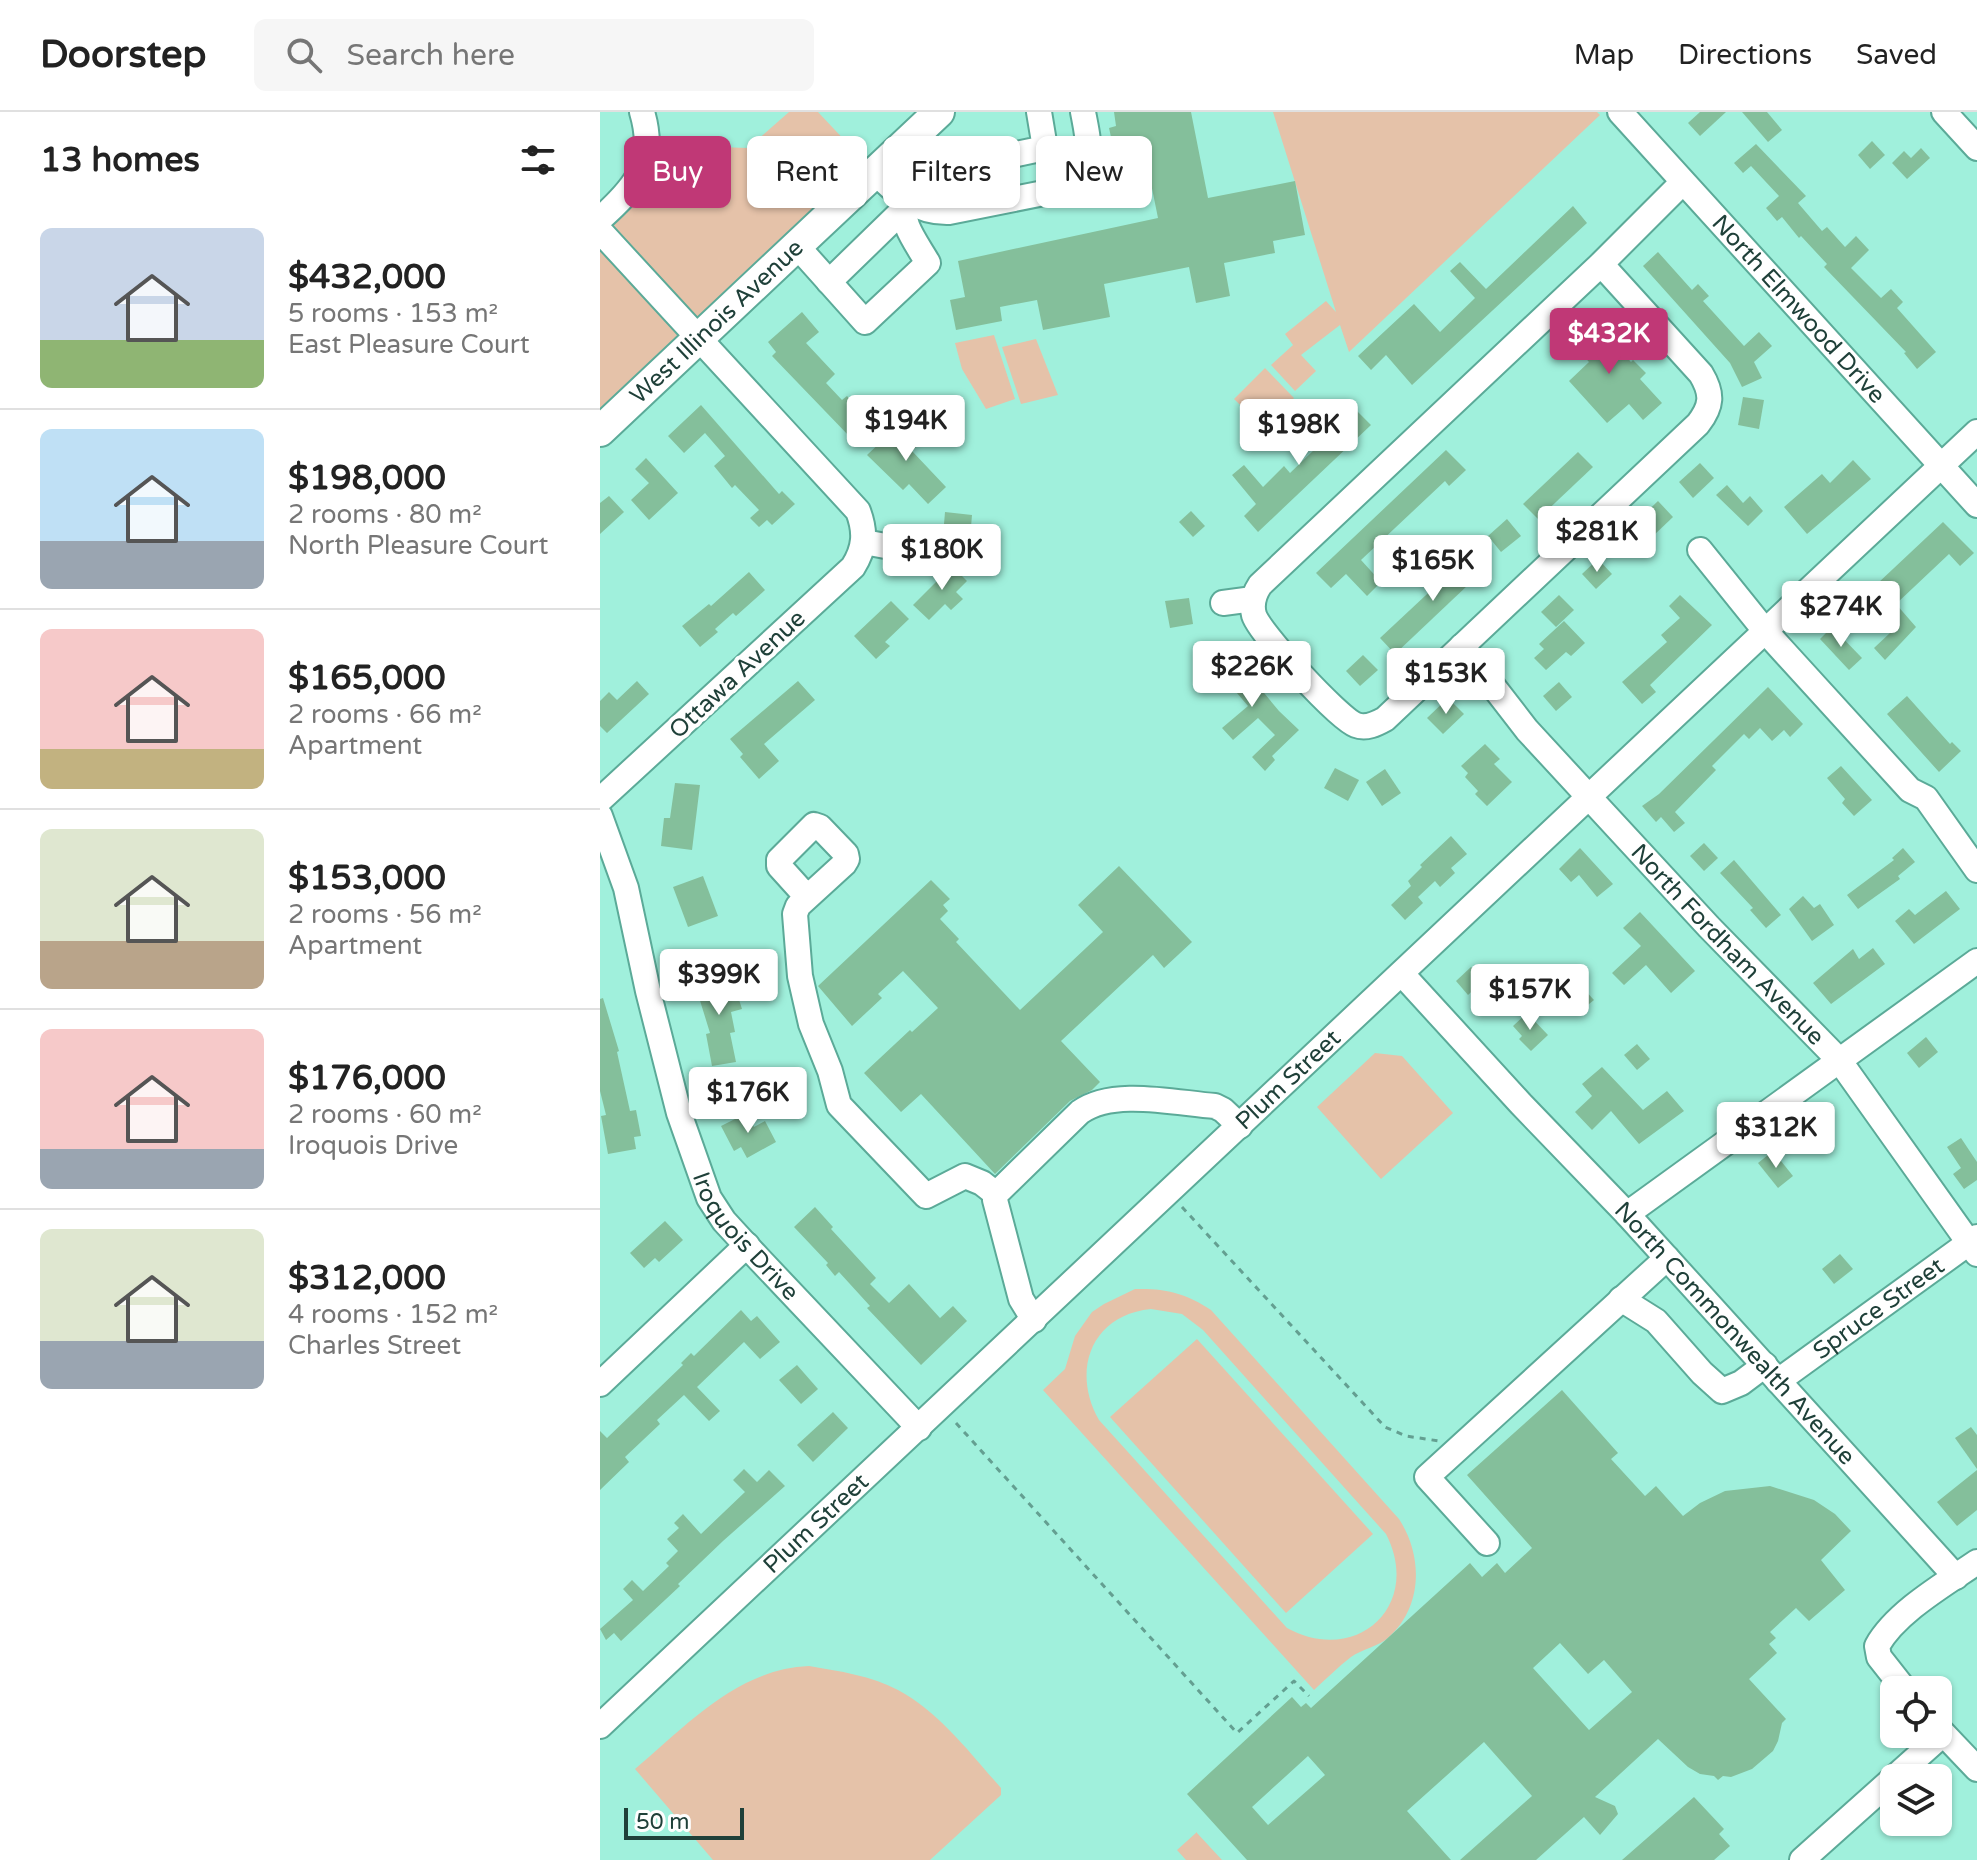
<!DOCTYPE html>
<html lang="en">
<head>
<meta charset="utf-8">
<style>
	body { margin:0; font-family:"Varela Round",sans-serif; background:#f6f6f6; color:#222; height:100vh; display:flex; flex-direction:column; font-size:30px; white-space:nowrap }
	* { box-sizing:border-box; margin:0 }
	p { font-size:26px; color:#767676 }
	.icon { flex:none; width:44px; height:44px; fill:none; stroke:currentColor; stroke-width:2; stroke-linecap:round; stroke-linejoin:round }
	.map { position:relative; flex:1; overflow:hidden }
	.side { display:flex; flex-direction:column; background:#fff; width:600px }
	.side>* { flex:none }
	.guide { position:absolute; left:24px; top:24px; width:760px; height:72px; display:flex; gap:16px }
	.fabs { position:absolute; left:1280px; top:1564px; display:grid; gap:16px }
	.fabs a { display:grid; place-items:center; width:72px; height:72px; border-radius:12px; background:#fff; box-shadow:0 2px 6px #0004; font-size:40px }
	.scale { position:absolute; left:24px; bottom:20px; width:120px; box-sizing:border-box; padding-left:8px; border:4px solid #1f4039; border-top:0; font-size:22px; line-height:28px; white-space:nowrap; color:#1f4039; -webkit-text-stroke:6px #fefefe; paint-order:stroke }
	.price { position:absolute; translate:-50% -68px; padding:0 18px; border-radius:8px; background:#fff; color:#222; font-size:26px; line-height:52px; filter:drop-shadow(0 2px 4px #0008) }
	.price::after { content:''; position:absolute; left:50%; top:48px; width:24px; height:18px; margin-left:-12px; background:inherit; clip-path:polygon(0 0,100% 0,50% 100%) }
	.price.on { background:#c03876; color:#fff }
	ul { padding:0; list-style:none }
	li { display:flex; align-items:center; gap:24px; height:200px; padding:0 40px }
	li+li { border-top:2px solid #e0e0e0 }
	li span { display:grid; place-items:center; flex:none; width:224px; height:160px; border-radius:12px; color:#555 }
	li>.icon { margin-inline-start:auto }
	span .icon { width:96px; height:96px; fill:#fffc; stroke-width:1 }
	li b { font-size:34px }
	h2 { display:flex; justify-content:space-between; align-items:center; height:96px; padding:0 40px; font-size:34px }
	.pill { padding:0 28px; border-radius:12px; background:#fff; box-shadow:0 2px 6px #0004; font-size:28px; line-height:72px }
	.pill.on { background:#c03876; color:#fff }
	header { display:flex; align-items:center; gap:48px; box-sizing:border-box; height:112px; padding:0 40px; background:#fff; border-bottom:2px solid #e0e0e0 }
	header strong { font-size:38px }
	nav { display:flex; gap:44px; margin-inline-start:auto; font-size:28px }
	.search { width:560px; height:72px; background:#f6f6f6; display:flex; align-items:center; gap:20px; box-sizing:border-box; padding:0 28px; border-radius:12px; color:#767676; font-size:30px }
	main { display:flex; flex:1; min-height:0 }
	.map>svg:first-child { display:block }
</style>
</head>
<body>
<header>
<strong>Doorstep</strong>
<div class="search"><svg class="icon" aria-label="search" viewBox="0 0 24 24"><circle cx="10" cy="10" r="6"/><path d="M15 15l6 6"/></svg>Search here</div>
<nav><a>Map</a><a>Directions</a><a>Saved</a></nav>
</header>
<main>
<section class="side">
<h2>13 homes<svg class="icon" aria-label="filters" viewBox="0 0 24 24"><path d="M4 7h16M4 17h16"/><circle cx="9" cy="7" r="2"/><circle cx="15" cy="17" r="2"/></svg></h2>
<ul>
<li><span style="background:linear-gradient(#c9d6e8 70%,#8fb573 0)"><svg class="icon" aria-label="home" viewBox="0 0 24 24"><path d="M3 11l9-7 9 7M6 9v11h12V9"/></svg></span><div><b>$432,000</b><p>5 rooms · 153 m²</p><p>East Pleasure Court</p></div></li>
<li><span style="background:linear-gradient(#bfe0f5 70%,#9aa5b1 0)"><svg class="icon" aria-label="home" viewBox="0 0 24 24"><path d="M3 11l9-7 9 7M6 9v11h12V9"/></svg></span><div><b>$198,000</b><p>2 rooms · 80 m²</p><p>North Pleasure Court</p></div></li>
<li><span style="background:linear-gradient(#f6c9c9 75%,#c2b280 0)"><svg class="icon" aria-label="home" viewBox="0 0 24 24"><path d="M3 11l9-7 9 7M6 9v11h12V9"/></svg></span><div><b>$165,000</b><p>2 rooms · 66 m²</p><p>Apartment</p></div></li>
<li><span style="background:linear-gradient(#dfe7d0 70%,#b9a48a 0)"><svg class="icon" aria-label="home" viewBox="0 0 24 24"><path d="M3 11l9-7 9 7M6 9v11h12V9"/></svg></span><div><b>$153,000</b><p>2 rooms · 56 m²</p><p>Apartment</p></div></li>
<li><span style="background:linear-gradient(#f6c9c9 75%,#9aa5b1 0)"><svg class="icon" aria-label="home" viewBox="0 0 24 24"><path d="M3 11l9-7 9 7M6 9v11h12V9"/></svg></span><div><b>$176,000</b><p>2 rooms · 60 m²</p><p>Iroquois Drive</p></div></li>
<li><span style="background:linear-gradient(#dfe7d0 70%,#9aa5b1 0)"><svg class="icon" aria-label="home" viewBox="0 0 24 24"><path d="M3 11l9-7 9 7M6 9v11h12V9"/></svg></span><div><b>$312,000</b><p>4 rooms · 152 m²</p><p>Charles Street</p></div></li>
</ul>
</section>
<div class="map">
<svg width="1377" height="1748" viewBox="0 0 1377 1748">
	<rect width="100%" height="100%" fill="#a0f0dc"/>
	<g fill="#e5c2a9" fill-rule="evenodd">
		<path d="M189,0h29l48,51 -266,247v-178c29,-29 52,-44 58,-87l90,3z"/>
		<path d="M673,0h324l3,3 -251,237 -9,-27 -39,30 15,16 -21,20 -24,-26 22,-20 -8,-11 41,-33 10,11z"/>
		<path d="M394,223l21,64 -29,10 -24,-40 -7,-26z"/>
		<path d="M436,227l22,56 -37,9 -19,-57z"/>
		<path d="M665,256l29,30 -30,30 -30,-29z"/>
		<path d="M775,941l27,3 51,57 -72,66 -64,-72z"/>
		<path d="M535,1177c29,-1 51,4 76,21l188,209c24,37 24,87 -10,118 -11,10 -27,12 -38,20 -13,10 -25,22 -37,33l-271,-300 22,-21 10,-33 17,-24 12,-8zM551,1197l31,5 21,16 183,204c37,72 -30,132 -99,94l-188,-208c-28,-49 -8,-105 52,-111z"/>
		<path d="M597,1227l176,195 -87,79 -176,-196z"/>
		<path d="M209,1554c30,5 63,10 89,24 41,22 73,64 103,98v7l-71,65h-217l-78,-91c52,-44 102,-100 174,-103z"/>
		<path d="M597,1720v1l25,27h-36l-9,-10z"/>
	</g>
	<g fill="#84bf9b" fill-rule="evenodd">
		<path d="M514,0h77l17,86 87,-17 10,54 -32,6 2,12 -51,10 6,33 -34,7 -7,-36 -85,17 6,33 -67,13 -6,-30 -37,7 2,14 -46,9 -6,-30 15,-3 -7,-36 200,-43 -14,-69 -34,7 -4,-18 5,-1 -2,-9 7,-2z"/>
		<path d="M1100,0h26l-26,24 -12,-13z"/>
		<path d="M1142,0h25l15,18 -14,12z"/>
		<path d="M1272,29l13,14 -15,14 -12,-14z"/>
		<path d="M1156,32l50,52 -8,7 24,28 5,-4 18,20 11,-11 13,14 -18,18 30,30 10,-9 12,13 -6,6 39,44 -19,17 -13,-16 2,-1 -82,-85 3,-3 -26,-28 -2,2 -17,-21 -5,4 -11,-13 13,-12 -28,-30 -8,7 -9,-10z"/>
		<path d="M1321,36l9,10 -23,21 -15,-16 12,-12 7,7z"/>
		<path d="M973,94l14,17 -175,162 -26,-30 -15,15 -13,-14 56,-52 26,28 35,-34 -25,-27 10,-9 26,27z"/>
		<path d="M1058,140l34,38 6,-6 11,12 -6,5 41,45 15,-14 13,14 -18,16 8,16 -20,9 -12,-24 -87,-97z"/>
		<path d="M202,200l17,20 -13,11 29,31 -9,9 16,17 5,-4 22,24 -19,17 -78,-81 4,-4 -8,-10z"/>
		<path d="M989,205l42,45 2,-2 13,13 -6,6 22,24 -19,17 -14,-16 -22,19 -38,-42 20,-19 -22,-25z"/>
		<path d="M1143,285l21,3 -5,29 -21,-4z"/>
		<path d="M101,293l78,89 3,-3 13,13 -23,21 -5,-5 -8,7 -9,-9 9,-8 -24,-25 -3,3 -18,-22 11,-10 -20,-23 -21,20 -16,-17z"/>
		<path d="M705,297l25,26 26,-25 15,15 -113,107 -14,-16 12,-12 -24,-29 12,-10 19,22 21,-21 6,7 25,-24 -5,-6 2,-2 -20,-20z"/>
		<path d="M303,309l19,20 -10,10 34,36 -18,17 -19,-20 -6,6 -36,-35z"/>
		<path d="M846,338l20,20 -17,16 -4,-5 -84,79 20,22 -14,14 -21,-22 -15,14 -15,-15z"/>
		<path d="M978,340l15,15 -55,52 -15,-15z"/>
		<path d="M46,346l32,35 -29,27 -18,-20 18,-17 -14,-14z"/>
		<path d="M1253,348l18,19 -64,55 -23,-27 38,-33 8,9z"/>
		<path d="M1100,351l14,15 -21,20 -14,-16z"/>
		<path d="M1127,373l16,18 7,-7 13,15 -15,15 -32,-31z"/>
		<path d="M9,384l15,16 -24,22v-31z"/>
		<path d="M1058,389l15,16 -21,20 -15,-16z"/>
		<path d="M591,399l14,15 -12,11 -14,-15z"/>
		<path d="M345,400l27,3 -3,36 -27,-3z"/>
		<path d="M907,407l14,17 -20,16 -13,-16z"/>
		<path d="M1343,410l31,31 -14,13 -11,-12 -53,50 20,23 -31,33 -11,-12 17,-16 -30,-33z"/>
		<path d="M871,441l15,15 -91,86 -15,-16z"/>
		<path d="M998,447l14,15 -16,15 -14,-15z"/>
		<path d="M348,450l19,19 -11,11 7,7 -12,11 -6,-6 -16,16 -16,-15 26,-26 -4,-4z"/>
		<path d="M149,460l16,18 -29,26 -3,-3 -18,16 3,3 -18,15 -18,-21 27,-22 2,2z"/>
		<path d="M959,483l15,15 -18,17 -15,-15z"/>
		<path d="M1080,483l32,30 -62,60 6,7 -14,12 -20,-22 45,-40 -6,-7 19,-17 -11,-12z"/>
		<path d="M589,486l4,26 -23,4 -5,-27z"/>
		<path d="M291,489l18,18 -24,23 5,4 -14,13 -22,-23z"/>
		<path d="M964,509l21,22 -14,13 -5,-4 -20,18 -12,-12 10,-9 -5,-5z"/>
		<path d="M1232,515l30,31 -13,12 -29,-31z"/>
		<path d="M618,537l32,27 29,35 20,19 -27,26 3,4 -10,11 -13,-14 23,-22 -17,-17 -25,22 -11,-12 26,-22 -23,-27 -2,2 -19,-17z"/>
		<path d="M763,543l15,15 -18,16 -14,-15z"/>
		<path d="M37,569l12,13 -42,39 -7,-7v-25l9,-9 8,8z"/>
		<path d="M198,569l17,19 -51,44 15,17 -20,18 -19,-22 3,-3 -13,-15z"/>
		<path d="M959,570l13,15 -16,14 -13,-15z"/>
		<path d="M1168,575l35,37 -13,13 -6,-7 -12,11 -12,-13 -11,11 -5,-5 -32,32 4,4 -41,42 10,11 -11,9 -13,-15 -5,5 -14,-16 17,-12z"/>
		<path d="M1307,584l43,48 2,-2 9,9 -22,21 -52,-58z"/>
		<path d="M848,586l16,16 -21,20 -16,-16z"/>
		<path d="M885,632l15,15 -6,5 18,18 -25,24 -12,-12 3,-3 -13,-14 3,-4 -7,-7z"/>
		<path d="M1241,654l31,34 -18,16 -12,-13 3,-4 -18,-21z"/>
		<path d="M735,656l24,12 -11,21 -24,-13z"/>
		<path d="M785,657l16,24 -19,13 -16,-24z"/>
		<path d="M75,671l25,2 -8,65 -31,-4 3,-28h6z"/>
		<path d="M851,724l16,18 -16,14 4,5 -15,14 -5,-6 -17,16 5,6 -18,17 -14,-15 20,-19 -3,-5 14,-14 -2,-2z"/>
		<path d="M1104,731l14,15 -14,13 -14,-15z"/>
		<path d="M980,736l33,36 -16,13 -18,-22 -8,7 -12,-13z"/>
		<path d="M1303,736l12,14 -17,14 2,3 -42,30 -11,-14 47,-35 -2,-2z"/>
		<path d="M1134,748l47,55 -15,13 -16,-18 3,-2 -33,-35z"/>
		<path d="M519,754l73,76 -28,26 -11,-13 -92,86 39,41 -8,8 -22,11 -75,73 -74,-80 -20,18 -37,-39 46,-43 2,2 26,-24 -35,-37 -25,23 4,4 -30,28 -34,-40 113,-106 19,19 -7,6 5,6 -8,8 19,20 -3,3 64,68 83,-78 -25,-27z"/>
		<path d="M103,764l15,40 -30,11 -15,-40z"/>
		<path d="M1346,779l14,18 -46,35 -19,-23 14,-12 6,6z"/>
		<path d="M1203,784l11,12 6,-4 14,21 -22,16 -23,-32z"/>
		<path d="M1040,800l55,59 -24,22 -25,-28 -22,20 -12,-12 29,-27 -18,-18z"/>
		<path d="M1273,836l12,16 -54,40 -18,-21 40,-34 6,10z"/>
		<path d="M871,855l12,14 -15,14 -12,-14z"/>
		<path d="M118,861l6,17 11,-3 7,22 -11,3 4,20 -5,1 6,29 -24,4 -6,-32 4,-1 -16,-52z"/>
		<path d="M981,874l13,14 -16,13 -12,-14z"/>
		<path d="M3,886l16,53 -2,1 13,59 6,-1 5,26 -7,1 2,12 -28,5 -7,-38 5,-1 -6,-24v-92z"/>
		<path d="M927,901l21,22 -17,16 -12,-12 3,-3 -9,-10z"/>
		<path d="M1326,925l12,15 -19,16 -12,-15z"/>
		<path d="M1037,932l13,15 -13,11 -13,-15z"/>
		<path d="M1002,955l41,43 24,-19 17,20 -45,33 -28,-33 -19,19 -17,-18 17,-16 -10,-12z"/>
		<path d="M147,1001l7,14 11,-6 11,21 -29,16 -6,-11 -7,4 -13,-25z"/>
		<path d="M1220,1006l11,14 -15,13 -11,-14z"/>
		<path d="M1361,1026l16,24v18l-13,9 -11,-15 8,-6 -14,-21z"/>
		<path d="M1173,1039l20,25 -15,12 -20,-25z"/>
		<path d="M215,1095l18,20 -2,2 45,49 -6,6 19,19 20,-19 31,34 13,-12 14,15 -46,44 -54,-57 3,-2 -31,-34 -4,4 -9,-11 2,-2 -34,-36z"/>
		<path d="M65,1109l18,19 -24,22 -4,-4 -11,10 -14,-15z"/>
		<path d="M1240,1142l13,15 -19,15 -12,-15z"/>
		<path d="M141,1198l10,11 6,-5 23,26 -20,17 -16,-17 -47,45 23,24 -11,10 -25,-26 -27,25 3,4 -35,33 4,5 -29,28v-59l7,7 76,-73 -2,-2 10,-10 3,3z"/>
		<path d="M197,1253l21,24 -17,15 -22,-24z"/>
		<path d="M962,1278l56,63 -7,6 34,37 11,-10 27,30 17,-13 25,-12 45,-5 44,14 21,14 16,17 -30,29 24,30 -36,31 -13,-13 -26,24 6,6 -7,6 8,9 -28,26 37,40 -4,4 -4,18 -5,10 -21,18 -21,8 -8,-1 -5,4 -4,-4 -14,-2 -12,-7 -30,-28 -63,58 20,9 3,8 -18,21 -16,-18 -48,43h-76l72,-64 -48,-54 -77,69 44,49h-204l-60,-66 105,-97 9,10 5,-4 5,5 159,-145 12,14 15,-14 8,10 27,-25 -65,-73zM960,1531l28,31 16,-14 28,32 -43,38 -56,-62zM708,1644l17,19 -57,50 -16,-18z"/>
		<path d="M233,1300l15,16 -35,34 -16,-17z"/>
		<path d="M1371,1315l6,8v34l-22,-31z"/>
		<path d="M144,1357l13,13 12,-12 16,16 -62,55 -45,43 2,2 -59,55 -7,-8 -8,7 -6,-11 33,-29 -10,-11 9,-9 11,11 26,-25 -3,-3 12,-12 -11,-12 12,-11 -5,-5 9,-9 18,20 44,-42 -12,-12z"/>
		<path d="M1377,1358v40l-20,16 -20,-24z"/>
		<path d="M1094,1685l30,32 -5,5 11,12 -16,14h-92z"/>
	</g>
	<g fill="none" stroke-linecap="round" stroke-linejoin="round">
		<defs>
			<g id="minor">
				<path id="s1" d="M1020,0l357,393"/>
				<path d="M1344,0l33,36"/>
				<path d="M275,60c22,22 41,41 74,40l115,-23c33,-17 25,-46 19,-77"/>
				<path d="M0,107c36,-32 57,-57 42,-107"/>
				<path d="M0,119l258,280c8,21 7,37 -5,56l-253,233"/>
				<path d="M197,134l68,76 63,-59c-12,-21 -28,-39 -24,-64l51,-32 90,-19 -6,-36"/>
				<path d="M1001,152l100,110c12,20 11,32 -3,50l-313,295c-9,5 -19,10 -29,6 -18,-7 -97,-93 -102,-110 -3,-11 0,-21 6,-30l341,-321 81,-81"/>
				<path d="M229,170l74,-72"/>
				<path d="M264,430l32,6"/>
				<path d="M1100,438l66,82 144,158 16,8 51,72"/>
				<path d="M623,491l30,-4"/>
				<path id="s2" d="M862,534l65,84 182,197 130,133 138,194"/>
				<path id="s3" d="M0,704l26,72 22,103 31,122 30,85 15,23 36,39 159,168"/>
				<path d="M207,785l-28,-31v-6l35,-35 6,2 26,27 1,5 -3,5 -46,42 -3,8 5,62 11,48 19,47 9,34 87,91 39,-20 17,7 14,11"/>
				<path id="s4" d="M802,862l119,130 106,110 329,363"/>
				<path d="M1027,1102l350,-253"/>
				<path d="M1021,1187l35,22 46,52 20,18 19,-8 24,-18"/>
				<path d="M434,1208l-13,-21 -26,-99 1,-6 84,-82c33,-24 95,-9 135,-6l8,4 17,16"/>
				<path id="s5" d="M1178,1269l199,-144"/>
				<path d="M0,1272l147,-139"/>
				<path d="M887,1431l-60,-66 240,-219"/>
				<path d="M1305,1578l-26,-33 -2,-11c19,-34 68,-62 100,-84"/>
				<path id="s6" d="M0,1614l1377,-1294"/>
				<path d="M1338,1616l39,41"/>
				<path d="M1202,1748l141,-126"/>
			</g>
			<g id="major">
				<path id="s7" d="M0,319l339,-319"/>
			</g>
		</defs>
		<use href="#minor" stroke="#5baa98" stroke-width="28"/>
		<use href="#major" stroke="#5baa98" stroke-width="34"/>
		<g stroke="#649f91" stroke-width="3" stroke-dasharray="6 6" stroke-linecap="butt">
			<path d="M582,1095l203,220 21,9 33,5"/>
			<path d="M356,1311l281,310 57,-52 15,15"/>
		</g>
		<use href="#minor" stroke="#fff" stroke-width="24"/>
		<use href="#major" stroke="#fff" stroke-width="30"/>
	</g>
	<g text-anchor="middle" stroke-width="8" stroke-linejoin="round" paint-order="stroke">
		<g font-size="24" fill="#1f4039" stroke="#fefefe">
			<text dy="8" stroke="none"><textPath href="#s1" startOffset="266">North Elmwood Drive</textPath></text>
			<text dy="8" stroke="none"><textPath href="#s7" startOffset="160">West Illinois Avenue</textPath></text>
			<text transform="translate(137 562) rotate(-43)" y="8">Ottawa Avenue</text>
			<text dy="8" stroke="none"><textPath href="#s2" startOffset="400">North Fordham Avenue</textPath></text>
			<text dy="8" stroke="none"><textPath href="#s6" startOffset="944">Plum Street</textPath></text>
			<text dy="8" stroke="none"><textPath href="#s3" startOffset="450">Iroquois Drive</textPath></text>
			<text dy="8" stroke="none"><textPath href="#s5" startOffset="124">Spruce Street</textPath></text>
			<text dy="8" stroke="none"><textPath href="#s4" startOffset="490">North Commonwealth Avenue</textPath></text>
			<text dy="8" stroke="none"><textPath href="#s6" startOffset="296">Plum Street</textPath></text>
		</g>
	</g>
</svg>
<div class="fabs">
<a><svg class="icon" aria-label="locate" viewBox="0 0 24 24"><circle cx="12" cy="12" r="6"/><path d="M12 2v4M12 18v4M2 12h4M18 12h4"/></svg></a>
<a><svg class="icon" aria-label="layers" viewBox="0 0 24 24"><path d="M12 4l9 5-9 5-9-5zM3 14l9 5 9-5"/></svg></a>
</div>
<div class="scale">50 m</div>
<b class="price on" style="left:1009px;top:264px">$432K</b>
<b class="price" style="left:306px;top:351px">$194K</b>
<b class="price" style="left:699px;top:355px">$198K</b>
<b class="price" style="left:997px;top:462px">$281K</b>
<b class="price" style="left:342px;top:480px">$180K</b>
<b class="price" style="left:833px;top:491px">$165K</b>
<b class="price" style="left:1241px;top:537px">$274K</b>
<b class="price" style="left:652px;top:597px">$226K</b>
<b class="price" style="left:846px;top:604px">$153K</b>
<b class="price" style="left:119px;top:905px">$399K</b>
<b class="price" style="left:930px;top:920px">$157K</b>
<b class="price" style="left:148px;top:1023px">$176K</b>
<b class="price" style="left:1176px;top:1058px">$312K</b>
<div class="guide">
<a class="pill on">Buy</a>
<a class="pill">Rent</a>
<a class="pill">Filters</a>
<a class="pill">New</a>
</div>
</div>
</main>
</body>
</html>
